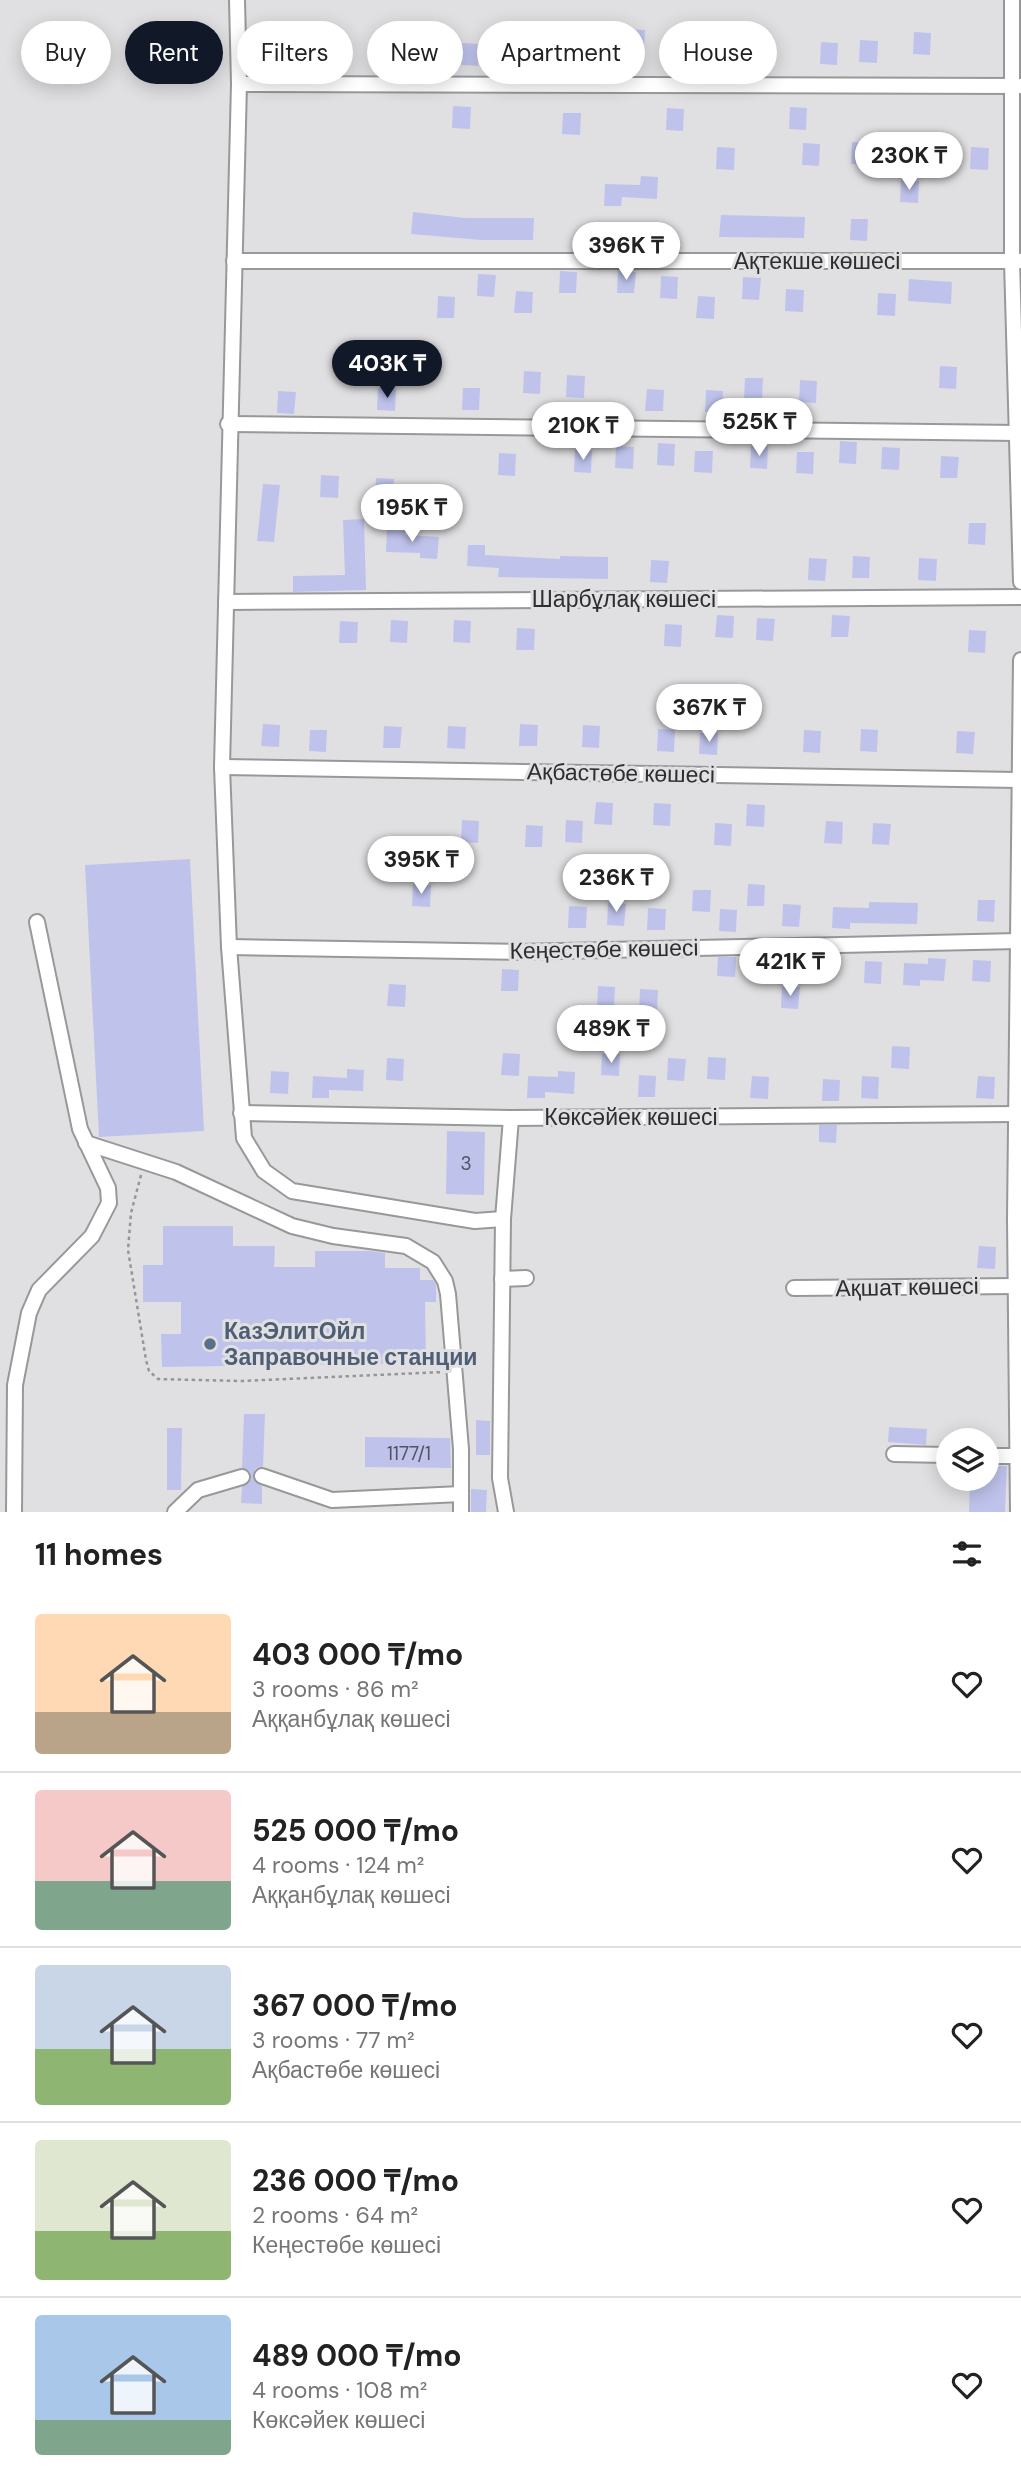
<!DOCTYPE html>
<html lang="en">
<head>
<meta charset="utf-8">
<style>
	body { margin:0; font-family:"DM Sans",sans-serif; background:#f6f6f6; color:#222; height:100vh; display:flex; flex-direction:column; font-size:26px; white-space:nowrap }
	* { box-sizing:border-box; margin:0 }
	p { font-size:23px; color:#767676 }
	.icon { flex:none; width:38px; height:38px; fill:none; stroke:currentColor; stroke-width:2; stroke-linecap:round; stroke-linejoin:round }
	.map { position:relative; height:1512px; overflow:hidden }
	.side { display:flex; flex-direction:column; background:#fff; flex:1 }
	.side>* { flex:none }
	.banner { position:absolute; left:21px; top:21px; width:980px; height:63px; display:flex; gap:14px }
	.controls { position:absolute; left:936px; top:1428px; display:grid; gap:14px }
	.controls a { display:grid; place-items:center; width:63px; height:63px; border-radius:50%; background:#fff; box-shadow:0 4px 18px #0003; font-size:35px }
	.price { position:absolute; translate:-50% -60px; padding:0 16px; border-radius:24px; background:#fff; color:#222; font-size:23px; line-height:46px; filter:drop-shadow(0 2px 4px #0008) }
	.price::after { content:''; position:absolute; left:50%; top:42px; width:21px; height:16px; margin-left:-10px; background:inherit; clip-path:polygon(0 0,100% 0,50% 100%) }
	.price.current { background:#111827; color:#fff }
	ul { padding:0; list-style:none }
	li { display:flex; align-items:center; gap:21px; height:175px; padding:0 35px }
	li+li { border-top:2px solid #e0e0e0 }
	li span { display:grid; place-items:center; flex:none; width:196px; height:140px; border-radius:7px; color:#555 }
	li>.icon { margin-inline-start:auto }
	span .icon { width:84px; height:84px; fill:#fffc; stroke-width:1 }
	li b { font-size:30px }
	h2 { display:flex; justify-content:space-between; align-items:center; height:84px; padding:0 35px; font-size:30px }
	.tag { padding:0 24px; border-radius:32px; background:#fff; box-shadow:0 4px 18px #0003; font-size:24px; line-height:63px }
	.tag.current { background:#111827; color:#fff }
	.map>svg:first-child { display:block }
</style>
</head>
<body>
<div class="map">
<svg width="1021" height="1512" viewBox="0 0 1021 1512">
	<rect width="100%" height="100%" fill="#e0e0e2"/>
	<g fill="#bfc3ec">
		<path d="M628,29l17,1 -1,22 -17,-1z"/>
		<path d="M290,31l17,1 -1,21 -17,-1z"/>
		<path d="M914,32l17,1 -1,22 -17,-1z"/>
		<path d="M726,40l17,1 -1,21h-17z"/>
		<path d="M860,40l18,1 -1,22 -18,-1z"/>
		<path d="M678,42l18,1 -1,21h-18z"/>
		<path d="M821,42l17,1 -1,22 -17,-1z"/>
		<path d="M462,43l17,1 -1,22 -17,-1z"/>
		<path d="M558,48l18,1 -1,22 -18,-1z"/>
		<path d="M596,49l17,1 -1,22 -17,-1z"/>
		<path d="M453,106l18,1 -1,22 -18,-1z"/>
		<path d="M790,107l17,1 -1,22 -17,-1z"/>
		<path d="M667,108l17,1 -1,22 -17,-1z"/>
		<path d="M563,113h18l-1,22 -18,-1z"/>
		<path d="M852,142l17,1 -1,22 -17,-1z"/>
		<path d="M803,143l17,1 -1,22 -17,-1z"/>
		<path d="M925,145h17l-1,22 -17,-1z"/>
		<path d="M717,147l18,1 -1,22 -18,-1z"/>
		<path d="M971,147l18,1 -1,22 -18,-1z"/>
		<path d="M641,176l17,1 -1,22 -35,-2 -1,9h-17l1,-22 35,1z"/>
		<path d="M901,180l18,1 -1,22 -18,-1z"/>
		<path d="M413,212l52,6h69l-1,22h-52l-70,-6z"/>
		<path d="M721,215l84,2 -1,21 -85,-1z"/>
		<path d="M851,219h17l-1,22 -17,-1z"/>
		<path d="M560,271l17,1 -1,21h-17z"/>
		<path d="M618,271l18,1 -2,21h-17z"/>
		<path d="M478,274l18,1 -2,22 -17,-1z"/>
		<path d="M661,276l17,1 -1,22 -17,-1z"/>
		<path d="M743,277l18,1 -2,22 -17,-1z"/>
		<path d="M909,279l43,3 -1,22 -43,-3z"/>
		<path d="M786,289l18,1 -1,22 -18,-1z"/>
		<path d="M516,291l17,1 -1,21h-18z"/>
		<path d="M878,293l18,1 -1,22 -18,-1z"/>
		<path d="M438,296l17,1 -1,21h-17z"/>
		<path d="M698,296l17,1 -1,22 -18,-1z"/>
		<path d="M940,366l17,1 -1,22 -17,-1z"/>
		<path d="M524,371l17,1 -1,22 -17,-1z"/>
		<path d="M567,375l18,1 -1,22 -18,-1z"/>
		<path d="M745,378h18l-1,22 -18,-1z"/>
		<path d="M800,380l17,1 -1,22 -17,-1z"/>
		<path d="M378,388l18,1 -1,22 -18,-1z"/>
		<path d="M463,388h17l-1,22h-17z"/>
		<path d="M647,389l17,1 -1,21h-18z"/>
		<path d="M706,390l17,1 -1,22 -17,-1z"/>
		<path d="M278,391l18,1 -2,22 -17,-1z"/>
		<path d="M840,441l17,1 -1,22 -17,-1z"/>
		<path d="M658,443l17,1 -1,22 -17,-1z"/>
		<path d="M616,446l18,1 -1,22 -18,-1z"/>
		<path d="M751,446l17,1 -1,22 -17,-1z"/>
		<path d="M882,447l18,1 -1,22 -18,-1z"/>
		<path d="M575,450l17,1 -1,22 -17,-1z"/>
		<path d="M695,451h18l-1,22 -18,-1z"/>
		<path d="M797,452h17l-1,22 -17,-1z"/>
		<path d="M499,453l17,1 -1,22 -17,-1z"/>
		<path d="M941,456l18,1 -2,21h-17z"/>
		<path d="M321,475l18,1 -1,22 -18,-1z"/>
		<path d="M376,478l18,1 -2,21h-17z"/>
		<path d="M263,484l17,1 -6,57 -17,-1z"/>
		<path d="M364,519l2,71 -73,2v-16l52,-1 -2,-55z"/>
		<path d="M969,523h17l-1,22 -17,-1z"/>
		<path d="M387,530l18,1v4l34,2 -2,22 -17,-1v-5l-34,-1z"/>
		<path d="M468,545h17v10l75,4v-3l48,1v22l-110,-2 1,-9 -32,-2z"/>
		<path d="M853,556l17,1 -1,21h-17z"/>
		<path d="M809,558l18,1 -2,22 -17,-1z"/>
		<path d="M919,558l18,1 -1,22 -18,-1z"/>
		<path d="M651,560l18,1 -2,22 -17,-1z"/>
		<path d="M717,615l17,1 -1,22 -18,-1z"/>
		<path d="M832,615l18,1 -2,21h-17z"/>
		<path d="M757,618l18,1 -2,22 -17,-1z"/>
		<path d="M391,620l17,1 -1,22 -17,-1z"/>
		<path d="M454,620l17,1 -1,22 -17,-1z"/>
		<path d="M340,621l18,1 -1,21h-18z"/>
		<path d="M665,624l17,1 -1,22 -17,-1z"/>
		<path d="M517,628l18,1 -1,21h-18z"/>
		<path d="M969,630l17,1 -1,22 -17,-1z"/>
		<path d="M263,724l17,1 -1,22 -18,-1z"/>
		<path d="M520,724l18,1 -1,21h-18z"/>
		<path d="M583,725l17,1 -1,22 -17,-1z"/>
		<path d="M384,726l18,1 -2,21h-17z"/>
		<path d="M448,726l18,1 -1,22 -18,-1z"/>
		<path d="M658,729l17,1 -1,22 -17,-1z"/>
		<path d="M861,729l17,1 -1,22 -17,-1z"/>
		<path d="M310,730h17l-1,22 -17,-1z"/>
		<path d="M804,730l17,1 -1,22 -17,-1z"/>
		<path d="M957,731l18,1 -2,22 -17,-1z"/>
		<path d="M700,733h18l-1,22 -18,-1z"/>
		<path d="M596,802l17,1 -1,22 -18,-1z"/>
		<path d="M654,803l17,1 -1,22 -17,-1z"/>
		<path d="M747,804l18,1 -1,22 -18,-1z"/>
		<path d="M462,820l17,1 -1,22 -17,-1z"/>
		<path d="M566,820l17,1 -1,22 -17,-1z"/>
		<path d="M826,821l17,1 -1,22 -18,-1z"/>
		<path d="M715,823l17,1 -1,22 -17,-1z"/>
		<path d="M873,823l18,1 -2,21 -17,-1z"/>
		<path d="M526,825l17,1 -1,21h-17z"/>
		<path d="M190,859l14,272 -105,6 -14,-272z"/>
		<path d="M413,884l18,1 -1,22 -18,-1z"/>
		<path d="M748,884l17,1 -1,21h-17z"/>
		<path d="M693,890h18l-1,22 -18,-1z"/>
		<path d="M978,900h17l-1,22 -17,-1z"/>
		<path d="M869,902l49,1 -1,21 -67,-1v6l-18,-1 1,-21 36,1z"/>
		<path d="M608,903l18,1 -2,22 -17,-1z"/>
		<path d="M783,904l18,1 -2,22 -17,-1z"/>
		<path d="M569,906l18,1 -1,21h-18z"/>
		<path d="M648,908l18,1 -1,21h-18z"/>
		<path d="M720,909l17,1 -1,22 -17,-1z"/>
		<path d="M718,957h18l-1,20 -18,-1z"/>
		<path d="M928,958l18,1 -2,22 -24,-1v6l-17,-1 1,-22 24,1z"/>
		<path d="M973,960l18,1 -1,21 -18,-1z"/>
		<path d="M865,961l17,1 -1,22 -17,-1z"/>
		<path d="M502,969l17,1 -1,21h-17z"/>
		<path d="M389,984l17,1 -1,22 -18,-1z"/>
		<path d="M598,986l17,1 -1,22 -17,-1z"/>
		<path d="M782,987h18l-2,22 -17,-1z"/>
		<path d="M640,989l18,1 -1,22 -18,-1z"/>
		<path d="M892,1046l18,1 -1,22 -18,-1z"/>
		<path d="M503,1053l17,1 -1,22 -18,-1z"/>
		<path d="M602,1054h18l-1,22 -18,-1z"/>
		<path d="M708,1057l18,1 -1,22 -18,-1z"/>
		<path d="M387,1058l17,1 -1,22 -17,-1z"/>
		<path d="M668,1058l18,1 -2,22 -17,-1z"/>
		<path d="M347,1069l17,1 -1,21 -34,-1v8h-17l1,-22 34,2z"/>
		<path d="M271,1071l18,1 -1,22 -18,-1z"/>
		<path d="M558,1071l17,1 -1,22 -29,-2v6h-18l1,-22 30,1z"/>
		<path d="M639,1075l17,1 -1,21h-17z"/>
		<path d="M752,1076l17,1 -1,22 -18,-1z"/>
		<path d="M862,1076l17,1 -1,22 -17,-1z"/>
		<path d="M978,1076l17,1 -1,22 -18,-1z"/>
		<path d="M823,1079l17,1 -1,21h-17z"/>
		<path d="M819,1125h18l-1,18 -17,-1z"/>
		<path d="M447,1131l38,1 -1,63 -38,-1z"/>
		<path d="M163,1226h70v20h42l-1,21h41v-16h55l15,2v15h35v12h13l3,4v18h-11l1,61 -264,4 -1,-33h20v-32h-38v-37h20z"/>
		<path d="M979,1246l17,1 -1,22 -18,-1z"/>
		<path d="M244,1414h21l-2,53 -8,2 -2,8 9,9v18l-21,-1 1,-16 9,-8 -2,-8 -7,-3z"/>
		<path d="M476,1420l14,1v34h-14z"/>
		<path d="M889,1427l38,2 -1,16 -38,-3z"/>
		<path d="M167,1428h15l-1,62h-14z"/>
		<path d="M365,1437l85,1 1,30 -86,-1z"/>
		<path d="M987,1466h20l-2,46h-36l1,-33h17z"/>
		<path d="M471,1489l16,1 -1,22h-15z"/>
	</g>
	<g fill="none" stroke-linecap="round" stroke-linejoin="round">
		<defs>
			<g id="minor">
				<path d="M237,0l2,84 -17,683 7,180 15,191 20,33 28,20 183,30 28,-2"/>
				<path d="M1012,0v261l9,321"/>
				<path d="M239,84l782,2"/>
				<path d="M234,261h787"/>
				<path d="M228,424l793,9"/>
				<path d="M226,602l795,-5"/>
				<path d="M222,767l799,13"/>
				<path d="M229,947l289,5 503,-11"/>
				<path d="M241,1113l270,5 510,-4"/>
				<path d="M86,1143l90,29 116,54 41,10 73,10 27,16 12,19 3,13 13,155v63"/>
				<path d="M502,1279l24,-1"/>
				<path d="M794,1288l227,-2"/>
				<path d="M894,1454l54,1"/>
				<path d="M987,1456h34"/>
				<path d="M262,1476l70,24 129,-6"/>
				<path d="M14,1512l1,-127 14,-72 10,-23 53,-54 17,-33 -1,-15 -28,-59 -43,-207"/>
				<path d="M175,1512l23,-22 44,-13"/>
				<path d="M506,1512l-6,-34 3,-259 8,-101"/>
				<path d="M1018,1512l-3,-293 6,-559"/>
			</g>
		</defs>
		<use href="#minor" stroke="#979899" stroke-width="18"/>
		<path stroke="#969698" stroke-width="2.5" stroke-dasharray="3.5 3.5" stroke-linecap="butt" d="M141,1175l-10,38 -3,37 18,110 3,11 9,8 84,2 201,-9"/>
		<use href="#minor" stroke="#fff" stroke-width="14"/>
	</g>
	<circle fill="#5c6f8a" stroke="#e0e0e2" stroke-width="2.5" cx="210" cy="1344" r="7"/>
	<g text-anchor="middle" stroke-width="6" stroke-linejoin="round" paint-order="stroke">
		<g font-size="19" fill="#52535e">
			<text x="466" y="1170">3</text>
			<text x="409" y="1460">1177/1</text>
		</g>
		<g font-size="23" fill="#2e2e2f" stroke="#e0e0e2">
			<text x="817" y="269">Ақтекше көшесі</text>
			<text x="624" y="607">Шарбұлақ көшесі</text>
			<text transform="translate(621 773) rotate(1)" y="8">Ақбастөбе көшесі</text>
			<text transform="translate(604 949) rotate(-1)" y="8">Кеңестөбе көшесі</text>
			<text x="631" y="1125">Көксәйек көшесі</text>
			<text transform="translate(907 1287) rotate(-1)" y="8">Ақшат көшесі</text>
		</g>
		<g font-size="23" font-weight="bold" fill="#4e5e75" stroke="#e0e0e2" text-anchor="start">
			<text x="224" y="1339">КазЭлитОйл<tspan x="224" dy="26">Заправочные станции</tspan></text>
		</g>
	</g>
</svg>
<div class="controls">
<a><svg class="icon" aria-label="layers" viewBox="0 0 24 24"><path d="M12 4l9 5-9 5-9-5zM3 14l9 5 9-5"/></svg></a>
</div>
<b class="price" style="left:909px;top:192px">230K ₸</b>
<b class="price" style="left:626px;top:282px">396K ₸</b>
<b class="price current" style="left:387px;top:400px">403K ₸</b>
<b class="price" style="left:759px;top:458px">525K ₸</b>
<b class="price" style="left:583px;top:462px">210K ₸</b>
<b class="price" style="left:412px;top:544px">195K ₸</b>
<b class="price" style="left:709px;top:744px">367K ₸</b>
<b class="price" style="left:421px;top:896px">395K ₸</b>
<b class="price" style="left:616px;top:914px">236K ₸</b>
<b class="price" style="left:790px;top:998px">421K ₸</b>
<b class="price" style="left:611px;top:1065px">489K ₸</b>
<div class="banner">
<a class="tag">Buy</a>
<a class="tag current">Rent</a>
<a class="tag">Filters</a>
<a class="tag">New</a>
<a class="tag">Apartment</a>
<a class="tag">House</a>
</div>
</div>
<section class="side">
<h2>11 homes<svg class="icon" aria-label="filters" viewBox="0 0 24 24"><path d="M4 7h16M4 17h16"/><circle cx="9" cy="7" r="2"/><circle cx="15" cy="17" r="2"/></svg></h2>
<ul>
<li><span style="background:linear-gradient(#ffd9b3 70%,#b9a48a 0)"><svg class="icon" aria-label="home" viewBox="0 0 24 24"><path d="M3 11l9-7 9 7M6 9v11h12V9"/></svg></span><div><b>403 000 ₸/mo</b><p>3 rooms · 86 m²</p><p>Аққанбұлақ көшесі</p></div><svg class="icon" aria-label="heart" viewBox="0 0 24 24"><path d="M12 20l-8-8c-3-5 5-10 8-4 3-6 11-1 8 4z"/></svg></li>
<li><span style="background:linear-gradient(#f6c9c9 65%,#7fa58c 0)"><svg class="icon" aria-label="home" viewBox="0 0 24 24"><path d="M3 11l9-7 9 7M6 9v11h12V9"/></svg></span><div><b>525 000 ₸/mo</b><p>4 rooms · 124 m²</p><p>Аққанбұлақ көшесі</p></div><svg class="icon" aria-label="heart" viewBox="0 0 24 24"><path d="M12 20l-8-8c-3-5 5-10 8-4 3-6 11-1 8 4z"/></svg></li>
<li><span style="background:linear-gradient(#c9d6e8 60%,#8fb573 0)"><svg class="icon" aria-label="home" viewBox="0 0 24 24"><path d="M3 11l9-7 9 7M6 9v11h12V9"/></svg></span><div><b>367 000 ₸/mo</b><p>3 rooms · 77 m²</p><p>Ақбастөбе көшесі</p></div><svg class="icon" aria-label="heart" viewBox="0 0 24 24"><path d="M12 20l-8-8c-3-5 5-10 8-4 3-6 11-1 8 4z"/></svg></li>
<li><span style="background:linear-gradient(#dfe7d0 65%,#8fb573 0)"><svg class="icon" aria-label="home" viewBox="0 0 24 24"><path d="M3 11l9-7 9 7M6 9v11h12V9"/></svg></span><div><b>236 000 ₸/mo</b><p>2 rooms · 64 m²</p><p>Кеңестөбе көшесі</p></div><svg class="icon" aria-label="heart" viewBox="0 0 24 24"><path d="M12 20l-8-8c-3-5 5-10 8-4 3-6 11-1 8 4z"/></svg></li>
<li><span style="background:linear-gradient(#a9c7e8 75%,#7fa58c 0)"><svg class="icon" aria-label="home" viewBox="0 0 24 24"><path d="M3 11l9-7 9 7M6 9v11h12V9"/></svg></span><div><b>489 000 ₸/mo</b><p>4 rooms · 108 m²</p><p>Көксәйек көшесі</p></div><svg class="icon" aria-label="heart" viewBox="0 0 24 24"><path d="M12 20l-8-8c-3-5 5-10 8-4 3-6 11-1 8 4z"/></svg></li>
</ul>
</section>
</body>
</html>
